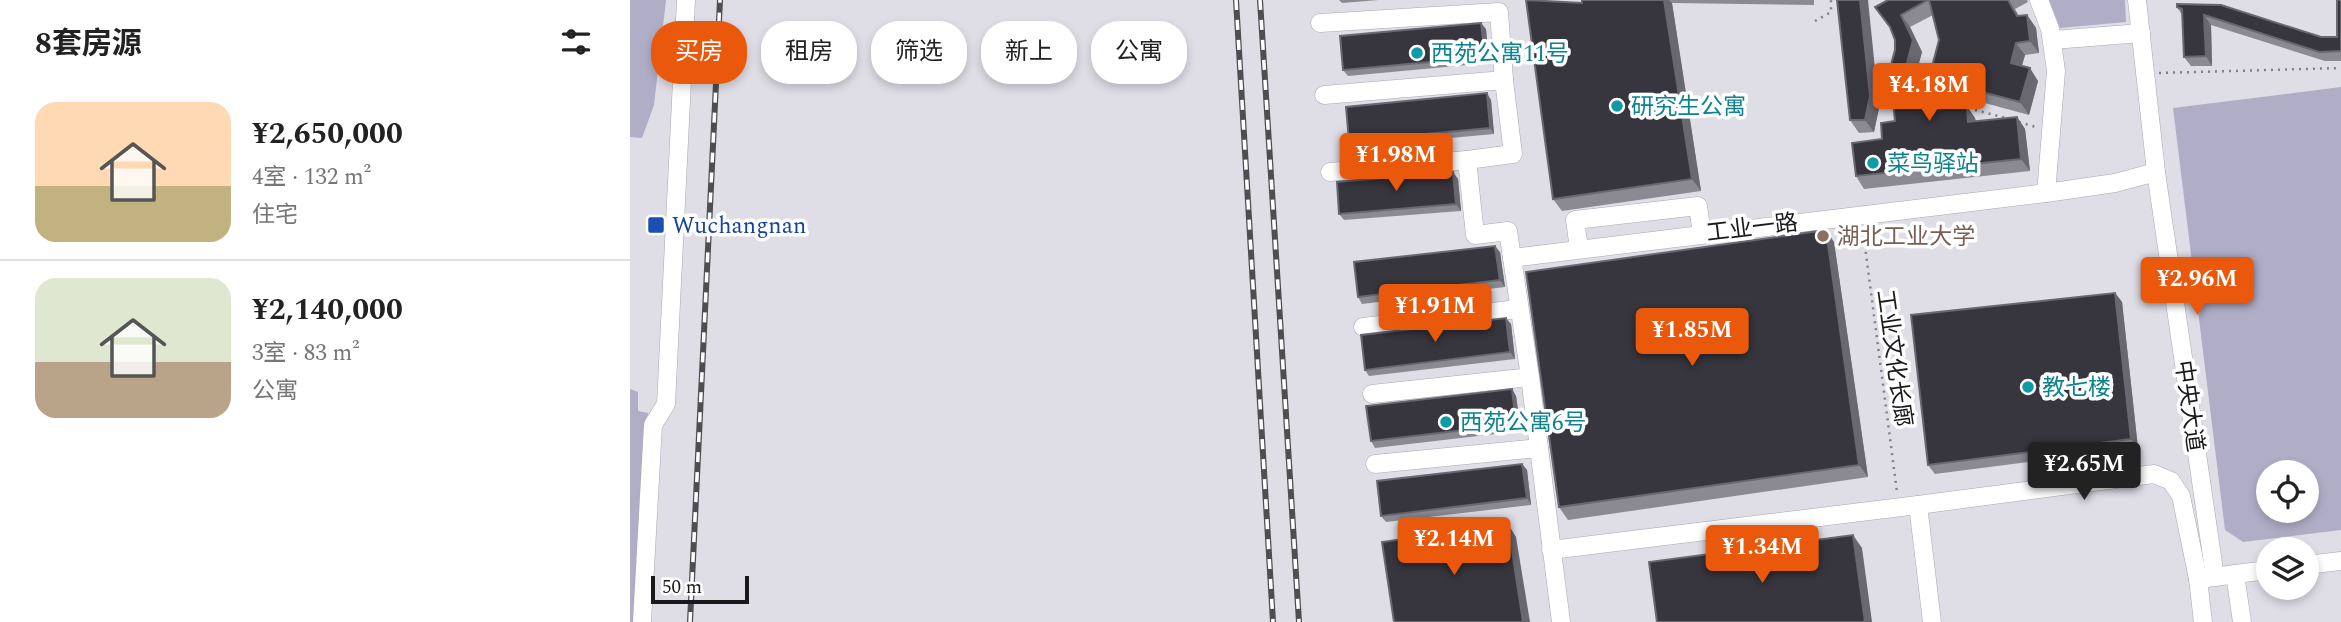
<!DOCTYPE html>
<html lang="zh">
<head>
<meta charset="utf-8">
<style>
	body { margin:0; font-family:Spectral,"Noto Sans SC",serif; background:#f6f6f6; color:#222; height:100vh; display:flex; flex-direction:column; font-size:26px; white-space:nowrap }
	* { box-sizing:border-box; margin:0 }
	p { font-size:23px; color:#767676 }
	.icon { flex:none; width:38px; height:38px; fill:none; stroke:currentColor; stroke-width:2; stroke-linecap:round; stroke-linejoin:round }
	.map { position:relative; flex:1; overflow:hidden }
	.details { display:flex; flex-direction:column; background:#fff; width:630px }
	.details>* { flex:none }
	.hud { position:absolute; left:21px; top:21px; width:665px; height:63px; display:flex; gap:14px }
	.controls { position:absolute; left:1626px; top:460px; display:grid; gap:14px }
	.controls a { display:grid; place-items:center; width:63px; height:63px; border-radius:50%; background:#fff; box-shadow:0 4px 10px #0003; font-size:35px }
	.scale { position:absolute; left:21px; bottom:18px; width:98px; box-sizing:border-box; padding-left:7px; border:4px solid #19191c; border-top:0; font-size:19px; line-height:24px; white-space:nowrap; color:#19191c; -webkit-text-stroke:5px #fff; paint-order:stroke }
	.price { position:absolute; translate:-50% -60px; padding:0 16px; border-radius:7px; background:#ea580c; color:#fff; font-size:23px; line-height:46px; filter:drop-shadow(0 2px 4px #0008) }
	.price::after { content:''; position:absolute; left:50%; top:42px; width:21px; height:16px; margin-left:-10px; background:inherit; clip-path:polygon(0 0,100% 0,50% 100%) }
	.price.on { background:#222; color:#fff }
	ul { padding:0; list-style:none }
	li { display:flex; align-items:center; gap:21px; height:175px; padding:0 35px }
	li+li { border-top:2px solid #e0e0e0 }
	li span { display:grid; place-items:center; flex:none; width:196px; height:140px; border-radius:21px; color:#555 }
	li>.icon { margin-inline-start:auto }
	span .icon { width:84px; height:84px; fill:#fffc; stroke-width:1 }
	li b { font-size:30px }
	h2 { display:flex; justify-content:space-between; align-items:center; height:84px; padding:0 35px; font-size:30px }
	.pill { padding:0 24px; border-radius:28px; background:#fff; box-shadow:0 4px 10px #0003; font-size:24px; line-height:63px }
	.pill.on { background:#ea580c; color:#fff }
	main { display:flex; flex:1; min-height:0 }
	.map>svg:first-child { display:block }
</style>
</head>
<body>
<main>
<section class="details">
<h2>8套房源<svg class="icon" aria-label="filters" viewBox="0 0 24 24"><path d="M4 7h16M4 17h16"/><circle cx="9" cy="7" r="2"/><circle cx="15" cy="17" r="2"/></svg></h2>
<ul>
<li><span style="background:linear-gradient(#ffd9b3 60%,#c2b280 0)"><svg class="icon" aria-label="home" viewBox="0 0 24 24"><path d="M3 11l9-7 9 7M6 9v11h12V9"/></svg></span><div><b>¥2,650,000</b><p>4室 · 132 m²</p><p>住宅</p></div></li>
<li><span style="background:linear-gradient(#dfe7d0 60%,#b9a48a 0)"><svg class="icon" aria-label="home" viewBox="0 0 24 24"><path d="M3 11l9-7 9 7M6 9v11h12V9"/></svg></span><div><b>¥2,140,000</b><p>3室 · 83 m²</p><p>公寓</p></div></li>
</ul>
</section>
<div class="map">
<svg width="1711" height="622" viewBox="0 0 1711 622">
	<rect width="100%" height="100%" fill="#dfdee7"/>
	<g fill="#b0adc7" fill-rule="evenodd">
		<path d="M0,0h36l-12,105 -12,33 -12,-1z"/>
		<path d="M1419,0h76l1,22 -66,6z"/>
		<path d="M1711,87v443l-98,12 -18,-12 -52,-422zM1638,472h38v39h-38z"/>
		<path d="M0,389l8,3v19l10,2 -11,209h-7z"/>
	</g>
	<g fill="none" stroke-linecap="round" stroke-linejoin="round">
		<defs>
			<g id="minor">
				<path d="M1409,0l11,29 6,42 -10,122"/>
				<path d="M1507,0l19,172 59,405 20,-3 7,48"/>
				<path d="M690,23l179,-11 5,68 9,74 -46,6 8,75 33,-4 22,146 31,245"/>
				<path d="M1423,40l88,-7"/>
				<path d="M694,95l180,-15"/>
				<path d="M700,172l137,-12"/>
				<path d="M949,249l-4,-29 123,-14 4,28"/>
				<path d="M882,258l534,-65 69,-10 41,-11"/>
				<path d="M733,327l155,-18"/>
				<path d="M742,394l158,-17"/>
				<path d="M745,464l164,-16"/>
				<path d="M1288,505l236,-31 17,7 10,15 17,83"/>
				<path d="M921,550l367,-45 14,117"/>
				<path d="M1676,565l35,-4"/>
				<path d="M1605,574l33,-4"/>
				<path d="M12,622l11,-197 13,-21 20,-404"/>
				<path d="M1573,622l-5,-43 10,-1"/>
			</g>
		</defs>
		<use href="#minor" stroke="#a8a8b1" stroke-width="19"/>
		<g stroke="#807f85" stroke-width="2.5" stroke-dasharray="2 5" stroke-linecap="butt">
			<path d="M1185,21l16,-9v-12"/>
			<path d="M1529,73l182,-5"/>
			<path d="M1345,110l31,8"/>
			<path d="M1389,122l17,5"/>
			<path d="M1233,231l34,261"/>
		</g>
		<use href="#minor" stroke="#fff" stroke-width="18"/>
		<defs>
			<g id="rail">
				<path d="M606,0l37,622"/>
				<path d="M630,0l39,622"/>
				<path d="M60,622l30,-622"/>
			</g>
		</defs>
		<use href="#rail" stroke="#4e4d52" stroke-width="6"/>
		<use href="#rail" stroke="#fff" stroke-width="3.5" stroke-dasharray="10" stroke-linecap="butt"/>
	</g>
	<g fill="#8b8a92">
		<path d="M709,0h40l-37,3z"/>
		<path d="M952,0h232v5l-142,-2 29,188 -139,20 -9,-12z"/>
		<path d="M1258,0h139l1,2 -13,7 4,7 8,-1 9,13 3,25 -14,2 -3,11 16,15 -9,34 -92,-25 -8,-12 10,-38 -6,-25 -23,12 12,25 -12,44h3l4,5 22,8 36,9 1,3 41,-4 8,12 5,42 -166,18 -8,-13 39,-55 -3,-30 -6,-8 9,-33v-10z"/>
		<path d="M1711,0v61h-16l-114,-36 1,41h-21l-7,-9 -2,-42 -5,-8 144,30h16z"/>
		<path d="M856,29l3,34 -141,13 -5,-6z"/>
		<path d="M861,100l3,34 -141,13 -4,-6z"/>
		<path d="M1249,108l-5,24 -15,1 -9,-13z"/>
		<path d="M828,179l3,32 -117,9 -5,-6z"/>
		<path d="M1204,242l34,235 -300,43 -9,-13z"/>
		<path d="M870,252l5,35 -143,17 -4,-7z"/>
		<path d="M1485,293l7,9 16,146 -203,26 -7,-9z"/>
		<path d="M881,324l4,35 -146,17 -4,-6z"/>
		<path d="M882,389l4,7 5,35 -146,17 -4,-7z"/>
		<path d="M892,464l5,6 4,35 -145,17 -5,-6z"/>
	</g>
	<g fill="#696871">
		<path d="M1034,0h5l3,3 29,188 -9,-12z"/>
		<path d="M1230,0h8l11,108 -5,24 -9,-12z"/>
		<path d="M1271,15l9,12 12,25 -16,58 -8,-13z"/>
		<path d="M1397,15l9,13 3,25 -9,-12z"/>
		<path d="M1574,15l7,10 1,41 -6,-10z"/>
		<path d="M851,23l5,6 3,34 -4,-6z"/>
		<path d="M1386,43l9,12 -6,20 -8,-12z"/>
		<path d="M1400,68l8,13 -9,34 -9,-13z"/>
		<path d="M857,93l4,7 3,34 -4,-6z"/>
		<path d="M1337,106l8,12 2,16 -9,-12z"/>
		<path d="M1387,117l8,12 5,42 -9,-12z"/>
		<path d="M823,172l5,7 3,32 -5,-7z"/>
		<path d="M1196,230l8,12 34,235 -9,-12z"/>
		<path d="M865,246l5,6 5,35 -5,-7z"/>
		<path d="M1485,293l7,9 16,146 -7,-9z"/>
		<path d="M876,318l5,6 4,35 -5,-7z"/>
		<path d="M882,389l4,7 5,35 -5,-7z"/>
		<path d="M892,464l5,6 4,35 -4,-7z"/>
		<path d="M878,524l8,13 14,85h-7z"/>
		<path d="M1223,535l9,13 10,74h-7z"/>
	</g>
	<g fill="#37363e" stroke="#696871" stroke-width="2">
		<path d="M896,0l56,3v-3h82l28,179 -139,20z"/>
		<path d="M1207,0h23l10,96 -5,24h-15z"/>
		<path d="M1258,0h40l-27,15 12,25 -15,57 15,-1 1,6 19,-2 1,9 33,-3 1,16 49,-5 4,42 -165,17 -4,-33 30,-4 -1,-16 14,-2 -4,-37 -5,-1 9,-33v-10l-5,-13 -15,-20z"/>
		<path d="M1299,0h79l9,16 10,-1 3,26 -14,2 -5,20 19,5 -10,34 -91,-24 10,-38z"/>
		<path d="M1707,0h4v51l-22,1 -115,-37 2,41 -22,1 -2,-48 -5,-2v-3l44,1 100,32h16z"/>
		<path d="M851,23l4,34 -142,13 -3,-34z"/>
		<path d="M857,93l3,35 -141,13 -3,-34z"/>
		<path d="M823,172l3,32 -117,10 -2,-32z"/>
		<path d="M1196,230l33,235 -300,42 -33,-235z"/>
		<path d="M865,246l5,34 -142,17 -4,-35z"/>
		<path d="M1485,293l16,146 -203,26 -17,-150z"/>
		<path d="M876,318l4,34 -145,18 -4,-35z"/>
		<path d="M882,389l4,35 -145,17 -5,-35z"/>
		<path d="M892,464l5,34 -146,18 -4,-35z"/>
		<path d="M878,524l15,98h-129l-12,-80z"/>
		<path d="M1223,535l12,87h-208l-8,-60z"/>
	</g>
	<g fill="#0f9aa8" stroke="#fff" stroke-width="2.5">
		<circle cx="787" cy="53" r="7"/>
		<circle cx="987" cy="106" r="7"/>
		<circle cx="1243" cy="163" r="7"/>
		<circle cx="1398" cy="387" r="7"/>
		<circle cx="816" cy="422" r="7"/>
	</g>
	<rect fill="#1a4fb4" stroke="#fff" stroke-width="2.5" x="17" y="216" width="18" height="18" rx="3.5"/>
	<circle fill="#8d6e63" stroke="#fff" stroke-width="2.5" cx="1193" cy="236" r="7"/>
	<g text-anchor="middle" stroke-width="7" stroke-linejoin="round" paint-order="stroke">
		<g font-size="23" fill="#0d838f" stroke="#fff" text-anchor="start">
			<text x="801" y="61">西苑公寓11号</text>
			<text x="1001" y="114">研究生公寓</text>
			<text x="1257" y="171">菜鸟驿站</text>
			<text x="1412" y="395">教七楼</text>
			<text x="830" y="430">西苑公寓6号</text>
		</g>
		<g font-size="23" fill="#164399" stroke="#fff" text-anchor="start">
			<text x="42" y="233">Wuchangnan</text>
		</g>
		<g font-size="23" fill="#19191c" stroke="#fff">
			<text transform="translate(1122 227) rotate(-7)" y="8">工业一路</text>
			<text transform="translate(1265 358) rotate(82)" y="8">工业文化长廊</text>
			<text transform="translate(1560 406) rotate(82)" y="8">中央大道</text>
		</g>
		<g font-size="23" fill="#785e54" stroke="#fff" text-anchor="start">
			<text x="1207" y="244">湖北工业大学</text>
		</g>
	</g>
</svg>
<div class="controls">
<a><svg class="icon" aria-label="locate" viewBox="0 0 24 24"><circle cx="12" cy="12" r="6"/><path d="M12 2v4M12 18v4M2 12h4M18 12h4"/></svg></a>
<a><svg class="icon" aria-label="layers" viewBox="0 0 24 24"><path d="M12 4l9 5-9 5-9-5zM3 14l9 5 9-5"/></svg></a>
</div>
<div class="scale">50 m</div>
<b class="price" style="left:1299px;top:123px">¥4.18M</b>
<b class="price" style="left:766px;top:193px">¥1.98M</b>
<b class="price" style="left:1567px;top:317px">¥2.96M</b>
<b class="price" style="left:805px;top:344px">¥1.91M</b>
<b class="price" style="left:1062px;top:368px">¥1.85M</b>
<b class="price on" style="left:1454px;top:502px">¥2.65M</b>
<b class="price" style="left:824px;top:577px">¥2.14M</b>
<b class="price" style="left:1132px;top:585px">¥1.34M</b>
<div class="hud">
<a class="pill on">买房</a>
<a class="pill">租房</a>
<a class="pill">筛选</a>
<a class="pill">新上</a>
<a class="pill">公寓</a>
</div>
</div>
</main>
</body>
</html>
